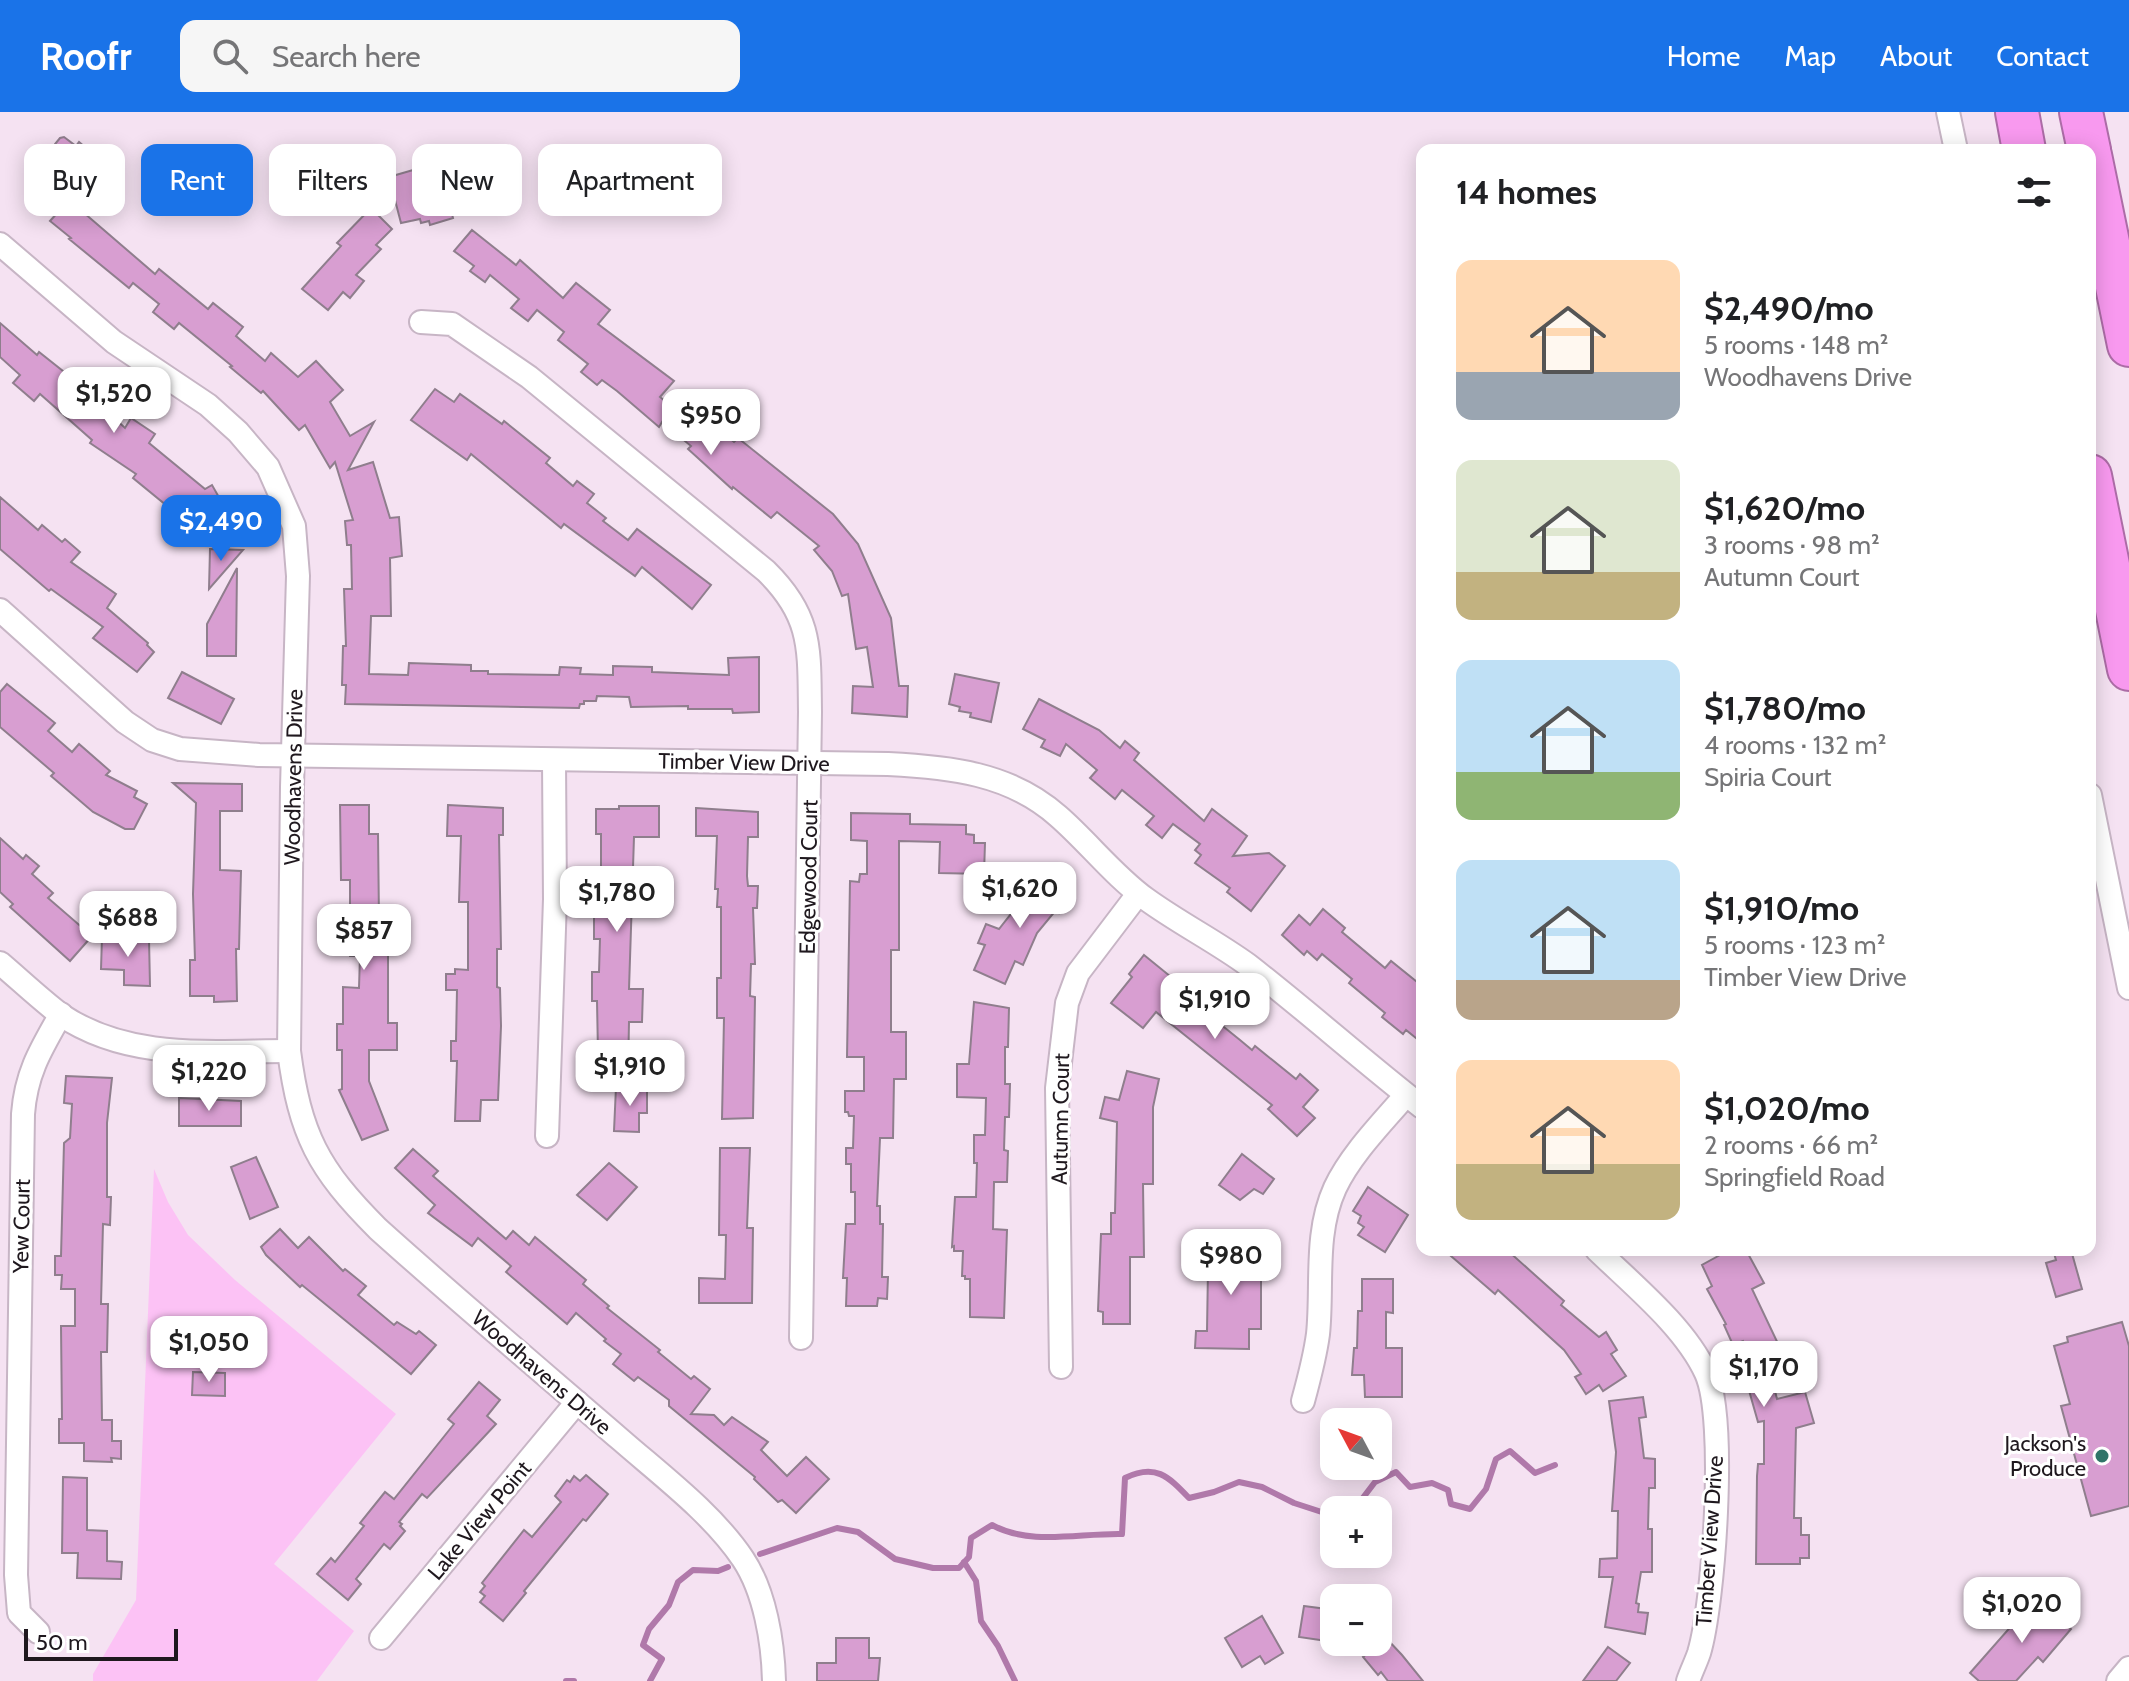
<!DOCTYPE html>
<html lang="en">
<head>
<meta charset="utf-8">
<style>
	body { margin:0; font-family:Cabin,sans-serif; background:#f6f6f6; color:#202124; height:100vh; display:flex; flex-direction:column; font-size:30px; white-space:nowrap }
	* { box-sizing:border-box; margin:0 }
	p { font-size:26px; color:#757577 }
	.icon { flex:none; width:44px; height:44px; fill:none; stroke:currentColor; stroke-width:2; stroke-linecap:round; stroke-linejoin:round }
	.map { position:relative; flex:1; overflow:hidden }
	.drawer { position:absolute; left:1416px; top:32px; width:680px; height:1112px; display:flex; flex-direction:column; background:#fff; border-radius:16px; box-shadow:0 4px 20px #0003 }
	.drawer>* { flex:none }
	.hud { position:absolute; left:24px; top:32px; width:760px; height:72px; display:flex; gap:16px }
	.needle { width:52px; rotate:311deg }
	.controls { position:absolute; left:1320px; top:1296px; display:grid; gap:16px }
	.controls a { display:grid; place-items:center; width:72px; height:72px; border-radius:16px; background:#fff; box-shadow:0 4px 20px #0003; font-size:40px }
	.scale { position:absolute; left:24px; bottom:20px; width:154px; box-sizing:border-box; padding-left:8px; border:4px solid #1f181e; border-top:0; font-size:22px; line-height:28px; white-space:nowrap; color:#1f181e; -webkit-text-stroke:6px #fff; paint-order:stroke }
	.price { position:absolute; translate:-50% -68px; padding:0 18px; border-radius:16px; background:#fff; color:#222; font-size:26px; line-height:52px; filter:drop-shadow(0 2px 4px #0008) }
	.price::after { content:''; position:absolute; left:50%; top:48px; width:24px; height:18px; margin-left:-12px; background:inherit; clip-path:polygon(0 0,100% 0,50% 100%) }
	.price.active { background:#1a73e8; color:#fff }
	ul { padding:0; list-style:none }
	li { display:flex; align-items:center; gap:24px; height:200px; padding:0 40px }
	li span { display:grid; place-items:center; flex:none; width:224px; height:160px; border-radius:16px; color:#555 }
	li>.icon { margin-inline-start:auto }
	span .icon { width:96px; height:96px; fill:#fffc; stroke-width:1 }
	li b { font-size:34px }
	h2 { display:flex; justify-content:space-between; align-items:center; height:96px; padding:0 40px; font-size:34px }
	.chip { padding:0 28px; border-radius:16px; background:#fff; box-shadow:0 4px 20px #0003; font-size:28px; line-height:72px }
	.chip.active { background:#1a73e8; color:#fff }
	header { display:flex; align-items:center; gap:48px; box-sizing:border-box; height:112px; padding:0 40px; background:#1a73e8; color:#fff }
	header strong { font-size:38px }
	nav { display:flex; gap:44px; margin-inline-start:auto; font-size:28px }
	.search { width:560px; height:72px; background:#f6f6f6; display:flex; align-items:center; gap:20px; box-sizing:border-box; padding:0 28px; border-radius:16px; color:#757577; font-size:30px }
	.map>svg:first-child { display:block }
</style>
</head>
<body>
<header>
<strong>Roofr</strong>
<div class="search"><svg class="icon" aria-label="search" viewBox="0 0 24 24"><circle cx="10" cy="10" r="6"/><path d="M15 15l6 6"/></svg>Search here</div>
<nav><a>Home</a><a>Map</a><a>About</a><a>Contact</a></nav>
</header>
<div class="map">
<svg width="2129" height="1569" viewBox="0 0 2129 1569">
	<rect width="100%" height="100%" fill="#f5e2f2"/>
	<path fill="#fcc2f5" d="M154,1057l14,33 20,33 47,45 161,134 -122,150 80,67 -37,50h-224v-7l43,-74z"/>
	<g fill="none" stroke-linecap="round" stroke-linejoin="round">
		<g stroke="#b079aa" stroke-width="6">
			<path d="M1347,1398l12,-7 16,-21 21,-10 14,15 22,-4 16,7 3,14 19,5 16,-20 10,-30 14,-8 25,22 20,-8"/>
			<path d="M760,1442l77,-26 21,4 37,27 38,9h26l10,-11 2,-19 21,-13c39,21 86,8 130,9l3,-56c30,-15 43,-2 64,20l25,-6 25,-10 23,5 32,16 40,13"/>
			<path d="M964,1450l12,19 5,40 17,25 17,35"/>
			<path d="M566,1569h8"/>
			<path d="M650,1569l12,-22 -19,-14 6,-16 20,-24 9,-23 15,-12 25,1 10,-4"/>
		</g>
	</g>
	<g fill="#d89ed1" stroke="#8f7e8d" stroke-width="2">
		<path d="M64,25l12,9 3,-4 15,13 -26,35 -30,-25 22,-27z"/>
		<path d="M420,56l8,30 19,-5 6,25 -23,7 -1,-4 -8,2 -1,-4 -19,4 -12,-46z"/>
		<path d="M69,88l86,74 4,-5 49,40 5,-6 30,24 -7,9 29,25 6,-8 27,24 18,-16 27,29 -13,12 20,34 24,-14 -26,48 25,-8 17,56 9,-1 3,39 -12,2 1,58h-20l-2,58 39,1 1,-12 62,2v6h17v3l71,1 1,-8 21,1 -1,6 33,1v-9l39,1v5l77,3 -1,-17 31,-1v55l-26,1 -1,-4h-44v-3l-57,1 -2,-10 -32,-1 -1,5h-12v3h-4l-1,4 -234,-4 1,-19h-4l1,-39h3l-2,-57h8l-1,-44h-4l-2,-24 8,-1 -18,-58 -5,6 -25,-43 -6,5 -36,-39 -2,2 -31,-26 2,-1 -53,-43 -5,6 -21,-17 6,-8 -26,-21 -4,5 -60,-49 2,-1 -21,-17z"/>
		<path d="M371,96l21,21 -16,16 5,4 -25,26 8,6 -14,17 -7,-6 -15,18 -26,-21 39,-43 -4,-3z"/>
		<path d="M472,118l44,35 4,-5 43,38 13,-15 34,27 -12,14 76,57 -14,16 27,22 7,-10 40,33 4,-4 95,76 25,30 33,74 8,68h9l-1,31 -55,-4 1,-27 20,1 -6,-40 -11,2 -8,-55 -6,2 -10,-25 -18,-21 5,-4 -42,-34 -6,6 -38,-31 -1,2 -44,-40 3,-3 -29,-24 -3,5 -42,-36 -15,-11 -5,5 -16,-13 7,-8 -30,-24 6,-8 -27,-22 -9,11 -17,-13 8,-9 -29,-24 -5,7 -15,-11 4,-5 -20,-15z"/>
		<path d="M0,211l37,32 2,-3 29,23 57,53 6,-10 24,16 -6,9 56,46 7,-4 21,37 -25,15 -11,-19 -7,4 -14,-24 -7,8 -3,-1 -33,-27 3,-4 -46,-31 2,-3 -52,-46 -6,7 -21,-18 7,-8 -20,-18z"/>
		<path d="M435,277l19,13 6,-8 42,30 2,-3 46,37 -4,5 27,23 4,-5 17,13 -7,9 19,15 -3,3 25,19 9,-11 74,56 -19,24 -50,-42 -7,9 -71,-52 -3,4 -90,-74 -4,6 -56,-40z"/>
		<path d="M0,385l38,33 4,-5 20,17 3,-3 15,13 -9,10 45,32 -9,14 41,35 -1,2 7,7 -17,20 -44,-34 10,-11 -52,-38 -2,2 -49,-42z"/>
		<path d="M210,437l33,1 -34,39z"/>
		<path d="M237,456l-1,88h-29v-32z"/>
		<path d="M182,560l52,27 -13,25 -53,-26z"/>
		<path d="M955,562l44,9 -8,39 -21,-5 1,-4 -12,-2 1,-4 -11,-3z"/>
		<path d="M7,572l48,39 -7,8 24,21 7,-8 31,27 -4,4 31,16 -3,6 13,7 -13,25h-9l-32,-17 -42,-36 3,-3 -54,-46v-35z"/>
		<path d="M1039,587l60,31 21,18 5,-7 14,12 -5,7 70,61 8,-12 35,27 -14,20 36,-3 16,13 -34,45 -24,-19 3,-4 -35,-25 6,-8 -6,-5 5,-6 -27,-20 -11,14 -16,-13 8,-9 -32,-26 -7,9 -25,-21 7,-8 -31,-26 -6,12 -19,-9 4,-7 -22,-11z"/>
		<path d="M173,671l69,1v27h-22v59l21,1 -2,78h-3l1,52 -23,1v-6h-24v-36h5l-2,-66 3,-91z"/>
		<path d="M340,693h29v29h9l1,85h9v104h9v27h-28v31l19,49 -26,10 -23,-50 3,-1v-39h-5v-26h6v-37l16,1 1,-32h-10v-10h-9v-27h9v-39h-9z"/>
		<path d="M448,693l55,3v27h-4l2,114h-4v38l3,1 1,38 -3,74h-17l-1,21h-25l2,-60h-6v-20h5l1,-51h-11v-16h9v-5l13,1v-68h-9l2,-66h-14z"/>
		<path d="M619,694h40v31h-25l-5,152h14l-1,33h-13l-1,53h-36v-22h6l-1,-52h-5v-29h7l1,-33h-6v-56h7v-49h-5v-25h23z"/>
		<path d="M696,696l62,4v25h-10l-1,39 1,10h10l-1,22h-4l2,56h-4l-1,32 5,1 -2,121 -31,1 2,-101h-7v-40h4v-71h-4l1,-18h-3l2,-53h-21z"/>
		<path d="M851,701l59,1v10l56,1v9l8,1v8h11l-1,31 -45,-1 1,-31 -41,-1v109h-8v82h15v47h-12l-1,59h-13l-3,68h3v18h3l-1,53h6l-1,22 -9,-1 -1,8h-31l1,-28h-4l3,-54h9v-32h-4v-28h-5v-16h7l1,-32h-5l-1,-4h-3v-21h19v-34h-17l3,-176 9,1 1,-8h7v-33l-16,-1z"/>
		<path d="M0,726l23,21 3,-4 13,11 -7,8 21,19 -5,5 44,38 -22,25 -60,-54 3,-3 -13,-12z"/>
		<path d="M1043,761l29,23 -13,17 -3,-3 -19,23 -14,32 -8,-4 -10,23 -31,-14 11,-25 -7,-2 8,-19 13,5z"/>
		<path d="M1323,797l22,19 -3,4 43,36 6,-7 31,25v57l-16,-13 -3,4 -21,-17 3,-4 -36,-30 3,-4 -30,-25 -5,6 -10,-9 -3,4 -22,-20 17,-20 11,10z"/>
		<path d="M102,825l47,2 1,47 -26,-1v-15l-23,-1z"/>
		<path d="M1144,843l64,52 -4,4 36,29 12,10 3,-4 41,33 4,-5 18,16 -15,17 12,11 -18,18 -29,-27 4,-4 -116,-93 -13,16 -32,-25 21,-26 -3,-3z"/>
		<path d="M974,890l35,6 -1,39h-3v37h5l-1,33h-4l-1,33 4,1 -1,31h-13l-1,47 14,1 -3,88 -34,-1v-38h-5v-3h-3l1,-25h-9v-5l-2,1 3,-50h21l1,-34h-3v-28h11l1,-37 -29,-1v-33h12z"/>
		<path d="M1127,959l32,8 -6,28v77h-10l1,73h-14v67h-27v-12l-5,-1 3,-77h10v-21h4l2,-91 -17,-4 5,-21 14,3z"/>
		<path d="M66,964l46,2 -5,45v74h4l-1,28 -7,-1 -2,80h7l-1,48h-6l1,68h10v21h9v18l-10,-1 1,4 -28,-1v-18h-25v-24h3l-1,-93h14v-37h-14l1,-14h-7v-19h6l3,-113 6,-5 2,-34 -8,-1z"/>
		<path d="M616,975l31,1v25h-8v19l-25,-1z"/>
		<path d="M179,986l62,3v25h-62z"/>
		<path d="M720,1036h30l-3,80h6l-1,75h-53v-25l26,1 1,-44h-7z"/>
		<path d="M413,1037l25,22 -5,5 73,63 7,-8 16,14 6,-8 51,43 -3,4 26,22 -2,2 53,42 -2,2 33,27 3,-3 16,13 -19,25 23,1 10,10 8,-8 36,25 -7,8 26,26 19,-19 23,22 -33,34 -14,-13 -4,2 -24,-23 1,-2 -86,-71v-6l-31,-23 -4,4 -21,-17 8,-10 -17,-13 2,-2 -30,-26 -9,11 -61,-52 5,-6 -33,-28 -6,8 -44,-33 7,-8 -40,-37z"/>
		<path d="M1242,1042l32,25 -11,15 -9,-5 -14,11 -21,-15z"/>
		<path d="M256,1045l22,50 -28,12 -19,-52z"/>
		<path d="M609,1051l28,24 -30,33 -30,-25z"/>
		<path d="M1368,1075l40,28 -23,37 -27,-17 6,-8 -6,-4 3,-7 -8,-5z"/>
		<path d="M280,1117l18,19 11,-11 34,34 2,-2 21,17 -8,9 36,30 3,-3 19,12 3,-3 17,14 -25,29 -109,-89 -2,2 -34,-32 -5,-8z"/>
		<path d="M1203,1128l25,2v9h33v78h-12v20l-54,-1 1,-17h11l1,-62 -5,1z"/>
		<path d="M1444,1138h63l57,51 -3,4 38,32 7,-5 11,18 -6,4 15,22 -23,15 -4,-6 -13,9 -11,-17 6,-3 -17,-24 -66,-60 -3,4z"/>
		<path d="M1717,1138h29l18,33 -12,6 29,61 -15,6 11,43 28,-7 9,31 -18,5 -2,90h7v17h8v23h-9v6h-44l1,-88 1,-12h6v-43l-6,1 -10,-35 13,-4 -18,-42 -10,4 -9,-20 2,-1 -19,-35 5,-3 -10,-21 18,-10z"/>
		<path d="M2053,1138h18l11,39 -26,8 -10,-34 10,-3z"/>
		<path d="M1362,1167h31v34l-7,-1v36h16v49h-37l-1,-22h-12l2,-27h3l1,-37h4z"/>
		<path d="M2122,1210l7,24v160l-38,10 -30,-110 9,-2 -16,-58 14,-4 -1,-5z"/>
		<path d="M193,1260l32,1v23l-33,-1z"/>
		<path d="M479,1270l21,18 -13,16 9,8 -69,74 -5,-4 -23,28 3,2 -2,2 5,5 -15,18 -6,-5 -28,35 5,5 -13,16 -31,-26 14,-16 4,4 29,-36 -4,-3 25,-31 9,7 60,-75 -6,-5z"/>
		<path d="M1643,1285l3,20 -7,1 5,40 11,1v29h-6l-1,41h4v43h-11l-5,31 3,1 -1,8 10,1 -3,21 -40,-7 8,-50h-14l1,-18 17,-1 1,-47h-6l4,-59 -7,-51z"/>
		<path d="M586,1363l22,19 -22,27 -3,-2 -59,72 2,2 -23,28 -23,-19 5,-6 -5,-4 5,-6 -3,-3 42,-53 8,7 29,-35 -6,-6 12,-16 3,2 4,-6 6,5z"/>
		<path d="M63,1365l24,1v52l20,1v30l15,1 -1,17 -44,-1 1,-25h-16z"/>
		<path d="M2036,1486l35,31 -28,33 -5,-5 -22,24h-37l-9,-8z"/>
		<path d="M1304,1494l30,4v32l-35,-5z"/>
		<path d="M1262,1504l21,37 -18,11 -5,-8 -18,11 -17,-29z"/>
		<path d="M836,1526h33v20h11l-2,23h-61v-18h19z"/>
		<path d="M1386,1526l16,17 21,26h-35l-7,-9 -3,3 -15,-18z"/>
		<path d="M1608,1535l22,16 -14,18h-33z"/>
	</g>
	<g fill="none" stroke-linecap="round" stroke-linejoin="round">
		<defs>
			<g id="street">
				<path d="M1948,0l8,38"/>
				<path d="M0,132l114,98 94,63 30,27 30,35 26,59 4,50 -6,211 -3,264c11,84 29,118 89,178 80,72 162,141 243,211 40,35 92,74 122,119 22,33 30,83 31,122"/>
				<path d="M421,210l31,2 77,53 237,194c47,46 43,79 44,141l-9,626"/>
				<path d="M0,498l125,112 27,18 28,9 79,6 629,9c60,3 122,9 170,52 30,26 56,60 88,83 33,24 69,42 102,66 59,46 115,96 174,142"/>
				<path d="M2090,683l39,193"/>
				<path d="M0,851c20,17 40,36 61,52 68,46 151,36 228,36"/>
				<path d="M547,1024l8,-237 -1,-138"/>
				<path d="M1597,1138c36,35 88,77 109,123 21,46 8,230 -7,280 -3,9 -8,19 -11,28"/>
				<path d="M1061,1255l-4,-279 10,-85 11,-30 60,-79"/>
				<path d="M1303,1289c6,-22 12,-44 15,-67 5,-48 -4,-100 17,-146 16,-34 47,-65 71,-93"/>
				<path d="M38,1520l-19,-19 -3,-38 7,-461c3,-41 18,-65 38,-100"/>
				<path d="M381,1526l196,-236"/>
				<path d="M2118,1569l11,-13"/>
			</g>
			<g id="highway">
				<path d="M2017,0l7,38"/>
				<path d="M2081,0l8,38"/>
				<path d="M2090,43l39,190"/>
				<path d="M2090,364l39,193"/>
			</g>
		</defs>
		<use href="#street" stroke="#c7b5c5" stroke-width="26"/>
		<use href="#highway" stroke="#ac6ca6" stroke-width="46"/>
		<use href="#street" stroke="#fff" stroke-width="22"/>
		<use href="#highway" stroke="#f899ef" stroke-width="42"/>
	</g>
	<circle fill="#307569" stroke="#fff" stroke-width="3" cx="2102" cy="1344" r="8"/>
	<g text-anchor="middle" stroke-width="6" stroke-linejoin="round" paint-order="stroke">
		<g font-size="22" fill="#1f181e" stroke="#fff">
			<text transform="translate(744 650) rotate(1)" y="8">Timber View Drive</text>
			<text transform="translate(293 665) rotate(-89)" y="8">Woodhavens Drive</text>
			<text transform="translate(808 765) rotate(-89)" y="8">Edgewood Court</text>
			<text transform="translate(1060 1007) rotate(-89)" y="8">Autumn Court</text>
			<text transform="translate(21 1114) rotate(-89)" y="8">Yew Court</text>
			<text transform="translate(542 1260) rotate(41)" y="8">Woodhavens Drive</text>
			<text transform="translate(479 1408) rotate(-50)" y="8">Lake View Point</text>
			<text transform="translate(1709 1429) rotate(-86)" y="8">Timber View Drive</text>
		</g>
		<g font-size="22" fill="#1f181e" stroke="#fff" text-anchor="end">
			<text x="2086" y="1339">Jackson's<tspan x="2086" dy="25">Produce</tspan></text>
		</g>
	</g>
</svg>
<div class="controls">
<a><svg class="needle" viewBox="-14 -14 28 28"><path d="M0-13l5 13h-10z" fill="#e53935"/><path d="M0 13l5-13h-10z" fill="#757577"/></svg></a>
<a>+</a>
<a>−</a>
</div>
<div class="scale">50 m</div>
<b class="price" style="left:114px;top:323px">$1,520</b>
<b class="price" style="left:711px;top:345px">$950</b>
<b class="price active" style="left:221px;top:451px">$2,490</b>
<b class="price" style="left:1020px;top:818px">$1,620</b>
<b class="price" style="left:617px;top:822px">$1,780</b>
<b class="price" style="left:128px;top:847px">$688</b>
<b class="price" style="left:364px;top:860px">$857</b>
<b class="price" style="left:1215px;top:929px">$1,910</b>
<b class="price" style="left:630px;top:996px">$1,910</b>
<b class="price" style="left:209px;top:1001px">$1,220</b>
<b class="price" style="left:1231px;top:1185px">$980</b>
<b class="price" style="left:209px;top:1272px">$1,050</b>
<b class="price" style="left:1764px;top:1297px">$1,170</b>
<b class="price" style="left:2022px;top:1533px">$1,020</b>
<div class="hud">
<a class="chip">Buy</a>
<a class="chip active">Rent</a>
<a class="chip">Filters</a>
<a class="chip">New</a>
<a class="chip">Apartment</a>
</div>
<section class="drawer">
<h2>14 homes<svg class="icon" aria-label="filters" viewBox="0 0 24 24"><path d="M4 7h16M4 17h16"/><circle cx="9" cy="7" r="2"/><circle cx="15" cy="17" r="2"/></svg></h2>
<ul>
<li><span style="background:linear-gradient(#ffd9b3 70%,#9aa5b1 0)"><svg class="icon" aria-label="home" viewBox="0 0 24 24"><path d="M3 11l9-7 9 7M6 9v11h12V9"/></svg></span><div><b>$2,490/mo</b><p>5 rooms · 148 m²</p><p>Woodhavens Drive</p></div></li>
<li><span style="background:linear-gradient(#dfe7d0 70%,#c2b280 0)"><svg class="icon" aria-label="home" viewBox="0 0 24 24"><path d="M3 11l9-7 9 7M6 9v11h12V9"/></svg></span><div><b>$1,620/mo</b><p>3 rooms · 98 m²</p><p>Autumn Court</p></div></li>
<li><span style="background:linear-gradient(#bfe0f5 70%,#8fb573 0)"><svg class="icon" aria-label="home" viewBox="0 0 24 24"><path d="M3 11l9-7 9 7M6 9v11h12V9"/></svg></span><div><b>$1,780/mo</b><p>4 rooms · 132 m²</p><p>Spiria Court</p></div></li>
<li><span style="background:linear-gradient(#bfe0f5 75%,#b9a48a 0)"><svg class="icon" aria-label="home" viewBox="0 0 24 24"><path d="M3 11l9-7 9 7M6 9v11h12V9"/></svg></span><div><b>$1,910/mo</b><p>5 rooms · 123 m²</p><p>Timber View Drive</p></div></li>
<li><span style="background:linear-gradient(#ffd9b3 65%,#c2b280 0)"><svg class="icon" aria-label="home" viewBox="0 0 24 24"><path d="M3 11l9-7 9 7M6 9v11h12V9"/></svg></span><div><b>$1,020/mo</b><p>2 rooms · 66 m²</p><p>Springfield Road</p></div></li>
</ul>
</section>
</div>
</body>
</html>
